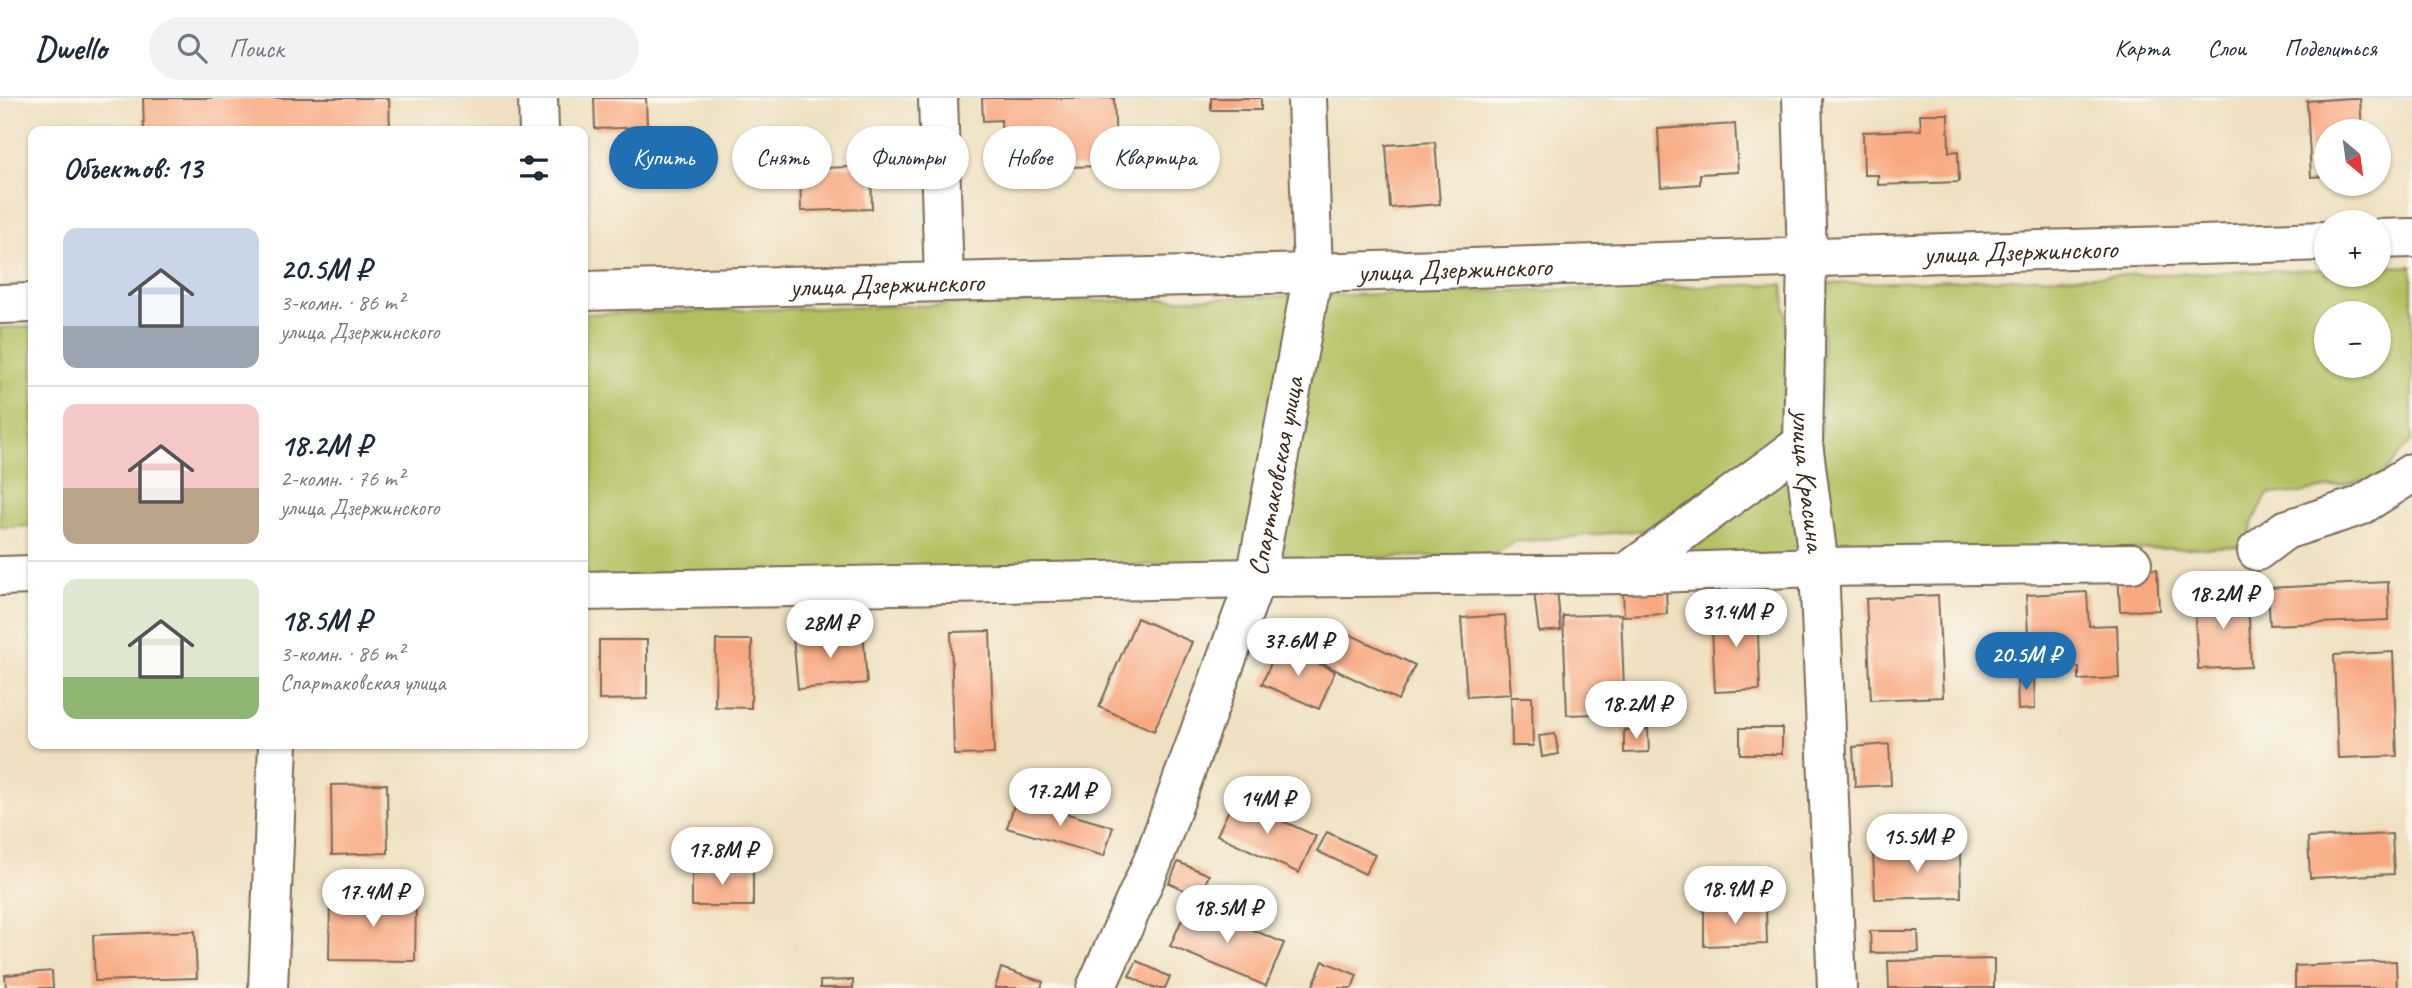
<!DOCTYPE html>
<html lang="ru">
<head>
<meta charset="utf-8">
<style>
	body { margin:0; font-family:Caveat,sans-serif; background:#f2f2f3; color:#1f2937; height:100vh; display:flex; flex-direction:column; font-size:26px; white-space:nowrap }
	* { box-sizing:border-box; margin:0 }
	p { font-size:23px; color:#747a83 }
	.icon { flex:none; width:38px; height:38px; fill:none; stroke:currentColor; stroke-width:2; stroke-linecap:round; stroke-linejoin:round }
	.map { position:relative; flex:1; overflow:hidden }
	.drawer { position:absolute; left:28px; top:28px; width:560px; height:623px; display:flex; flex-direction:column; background:#fff; border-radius:14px; box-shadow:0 2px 5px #0004 }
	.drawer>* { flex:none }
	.guide { position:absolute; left:609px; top:28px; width:665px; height:63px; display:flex; gap:14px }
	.needle { width:46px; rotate:151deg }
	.buttons { position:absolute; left:2314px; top:21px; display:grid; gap:14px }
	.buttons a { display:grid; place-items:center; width:77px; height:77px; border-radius:50%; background:#fff; box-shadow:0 2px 5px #0004; font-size:35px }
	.price { position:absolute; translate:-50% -60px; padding:0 16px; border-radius:24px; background:#fff; color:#222; font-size:23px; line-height:46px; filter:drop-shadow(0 2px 4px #0008) }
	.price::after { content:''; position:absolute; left:50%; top:42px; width:21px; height:16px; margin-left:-10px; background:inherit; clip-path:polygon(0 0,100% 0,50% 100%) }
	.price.selected { background:#1f6fb2; color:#fff }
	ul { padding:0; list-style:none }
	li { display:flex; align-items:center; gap:21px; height:175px; padding:0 35px }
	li+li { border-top:2px solid #e0e1e3 }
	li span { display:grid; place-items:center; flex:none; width:196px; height:140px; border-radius:14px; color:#555 }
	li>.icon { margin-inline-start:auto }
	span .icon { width:84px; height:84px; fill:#fffc; stroke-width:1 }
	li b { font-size:30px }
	h2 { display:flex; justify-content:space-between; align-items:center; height:84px; padding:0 35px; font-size:30px }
	.pill { padding:0 24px; border-radius:32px; background:#fff; box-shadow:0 2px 5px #0004; font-size:24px; line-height:63px }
	.pill.selected { background:#1f6fb2; color:#fff }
	header { display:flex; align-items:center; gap:42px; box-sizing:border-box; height:98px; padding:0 35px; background:#fff; border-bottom:2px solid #e0e1e3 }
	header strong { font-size:33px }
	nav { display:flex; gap:38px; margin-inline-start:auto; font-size:24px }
	.search { width:490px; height:63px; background:#f2f2f3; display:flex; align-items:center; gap:18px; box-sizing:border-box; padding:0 24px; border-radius:38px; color:#747a83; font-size:26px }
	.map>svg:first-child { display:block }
</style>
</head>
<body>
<header>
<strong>Dwello</strong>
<div class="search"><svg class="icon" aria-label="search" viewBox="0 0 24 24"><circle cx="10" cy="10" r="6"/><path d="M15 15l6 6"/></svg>Поиск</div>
<nav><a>Карта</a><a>Слои</a><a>Поделиться</a></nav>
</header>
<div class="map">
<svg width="2412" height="890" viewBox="0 0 2412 890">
	<rect width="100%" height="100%" fill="#fbf7ec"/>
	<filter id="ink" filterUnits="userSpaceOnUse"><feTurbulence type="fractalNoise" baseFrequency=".0143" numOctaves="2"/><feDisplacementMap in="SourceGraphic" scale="14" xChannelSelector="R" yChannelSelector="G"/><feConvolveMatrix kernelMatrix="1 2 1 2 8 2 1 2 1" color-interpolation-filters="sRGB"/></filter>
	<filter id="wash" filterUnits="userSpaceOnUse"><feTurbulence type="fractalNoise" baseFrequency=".00686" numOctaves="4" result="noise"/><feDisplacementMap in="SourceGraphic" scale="28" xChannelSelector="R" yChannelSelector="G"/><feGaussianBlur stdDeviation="1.57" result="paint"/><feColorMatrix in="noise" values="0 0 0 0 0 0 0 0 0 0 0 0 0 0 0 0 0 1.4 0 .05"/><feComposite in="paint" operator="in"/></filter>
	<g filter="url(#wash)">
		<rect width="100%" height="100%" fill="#eee0c0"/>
		<g fill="#b3bf61" stroke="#777440" stroke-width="2" fill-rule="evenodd">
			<path d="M2412,168v174l-31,37 -81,16 -32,1 -16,29 -3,23 -415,14 -13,-97 2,-179 503,-15v6h52v-8zM2326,215h52v53h-52z"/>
			<path d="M1783,186l7,73 -12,75 -40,47 -81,50 -144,13 -17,12 -913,29v-269z"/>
			<path d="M33,229v199l-33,1v-199z"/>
			<path d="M1784,371l10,6 7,90 -143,-7z"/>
		</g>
		<g id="blocks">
			<g fill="#f8a880">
				<path d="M143,0h246l1,33h-246z"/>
				<path d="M594,0h52l1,29 -52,2z"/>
				<path d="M982,0h132l2,50 -14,18 -34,1 -9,13 -14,1 -9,-12 -33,2 -2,-51 -18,1z"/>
				<rect x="1211" y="0" width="50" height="12"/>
				<path d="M2351,0h9l2,33h-36v45l-15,1 -4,-76z"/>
				<path d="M1920,16h28l1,38 9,-1 1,31 -81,3v-10h-14l-1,-43 58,-2z"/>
				<path d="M1735,26l3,48 -38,2v10l-39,3 -3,-58z"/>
				<path d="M1435,44l5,62 -50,4 -4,-63z"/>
				<path d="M871,68l1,43 -71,2 -1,-42z"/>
				<path d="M2157,471l2,41 -39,1 -2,-40z"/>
				<path d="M2388,484l1,38 -119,5 -2,-37z"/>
				<path d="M1666,490l1,26 -43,2 -1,-27z"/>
				<path d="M1557,491l4,41 -22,2 -5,-40z"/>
				<path d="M2087,494l2,34 28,-1 2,53 -40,2v-13l-30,1 -2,-35 -19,1 -2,-39z"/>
				<path d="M2248,495l3,74 -53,2 -4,-73z"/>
				<path d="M1938,497l5,102 -72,3 -5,-101z"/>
				<path d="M1757,508l3,84 -45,2 -4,-85z"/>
				<path d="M1621,516l4,99 -58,2 -4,-99z"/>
				<path d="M1505,517l6,79 -44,3 -6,-79z"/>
				<path d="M1137,520l55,24 -38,89 -55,-24z"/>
				<path d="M1332,528l83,39 -17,35 -83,-40z"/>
				<path d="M863,532l4,53 -69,6 -5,-52z"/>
				<path d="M990,533l4,123 -40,1 -3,-123z"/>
				<path d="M599,542h48v59l-48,1z"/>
				<path d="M716,542h36l-1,68 -36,-1z"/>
				<path d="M1278,548l57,25 -16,38 -57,-25z"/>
				<path d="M2393,554l4,104 -59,2 -4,-103z"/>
				<path d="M2034,577l1,34 -17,1 -1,-34z"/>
				<path d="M1511,599h21l1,49h-21z"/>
				<rect x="1740" y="630" width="42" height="26"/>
				<path d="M1648,631l1,23 -25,1v-23z"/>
				<path d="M1555,636l4,20 -17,3 -3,-21z"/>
				<path d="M1889,646l2,41 -36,2 -2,-40z"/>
				<path d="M387,686l1,69 -56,2 -1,-70z"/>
				<path d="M1016,701l97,28 -9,29 -97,-28z"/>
				<path d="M1234,701l82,37 -17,37 -82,-38z"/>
				<path d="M1327,734l48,23 -10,19 -48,-23z"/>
				<path d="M2392,736l2,40 -84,4 -2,-40z"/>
				<path d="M1960,752l1,47 -86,2 -2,-47z"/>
				<path d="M1178,764l31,13 -10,22 -30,-14z"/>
				<rect x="692" y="770" width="61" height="38"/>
				<path d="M330,800h86l-1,63 -86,-1z"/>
				<path d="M1189,805l95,40 -18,43 -96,-40z"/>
				<path d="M1766,808l1,38 -63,2v-39z"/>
				<path d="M195,833l2,47 -102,3 -2,-46z"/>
				<path d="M1870,833h48l1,21 -48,1z"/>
				<path d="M1994,861v29h-105l-1,-27z"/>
				<path d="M1137,863l33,16 -5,11h-12l-24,-12z"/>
				<path d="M1323,863l34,14 -5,13h-40z"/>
				<path d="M2396,863l1,27h-102v-22z"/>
				<path d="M1001,870l42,14 -2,6h-46z"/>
				<path d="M52,873l1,17h-47l-1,-13z"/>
				<path d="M853,882v8h-33v-7z"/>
			</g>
		</g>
	</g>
	<g filter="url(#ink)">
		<use href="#blocks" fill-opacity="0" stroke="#7a6a57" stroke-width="2"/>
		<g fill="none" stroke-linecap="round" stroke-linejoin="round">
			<defs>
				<g id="minor">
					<path d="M538,0l1,33"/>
					<path d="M938,0l6,182"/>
					<path id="s1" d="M1802,0l5,159 -4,186 16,124 18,421"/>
					<path d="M2257,453l28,-21 75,-24 52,-33"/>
					<path d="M1625,476l178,-131"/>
					<path d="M0,478l33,-1"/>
					<path d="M583,493l673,-13 369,-4 194,-7 313,-4"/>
					<path d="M268,890l10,-244"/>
					<path id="s2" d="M1096,890l57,-127 103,-283 57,-305 -6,-175"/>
				</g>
				<g id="tertiary">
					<path d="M2378,141l34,-1"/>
					<path id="s3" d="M583,193l730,-18 1013,-32"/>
					<path d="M0,206l33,-1"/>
				</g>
			</defs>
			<use href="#minor" stroke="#7a6a57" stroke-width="42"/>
			<use href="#tertiary" stroke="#7a6a57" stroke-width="42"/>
			<use href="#minor" stroke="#fff" stroke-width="38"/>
			<use href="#tertiary" stroke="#fff" stroke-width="38"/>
		</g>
	</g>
	<g text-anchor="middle" stroke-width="6" stroke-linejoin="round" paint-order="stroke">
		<g font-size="28" fill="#3b2a1e" stroke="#fbf7ec">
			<text dy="10" stroke="none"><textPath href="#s3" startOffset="1438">улица Дзержинского</textPath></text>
			<text dy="10" stroke="none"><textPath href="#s3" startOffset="872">улица Дзержинского</textPath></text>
			<text dy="10" stroke="none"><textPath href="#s3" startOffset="304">улица Дзержинского</textPath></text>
			<text dy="10" stroke="none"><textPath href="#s2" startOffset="544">Спартаковская улица</textPath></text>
			<text dy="10" stroke="none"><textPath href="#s1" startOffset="383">улица Красина</textPath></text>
		</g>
	</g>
</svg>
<div class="buttons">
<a><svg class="needle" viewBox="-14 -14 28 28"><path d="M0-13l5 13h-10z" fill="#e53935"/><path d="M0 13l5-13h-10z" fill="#747a83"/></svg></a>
<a>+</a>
<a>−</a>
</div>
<b class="price" style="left:2223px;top:533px">18.2M ₽</b>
<b class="price" style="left:1736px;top:551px">31.4M ₽</b>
<b class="price" style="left:830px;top:562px">28M ₽</b>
<b class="price" style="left:1298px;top:580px">37.6M ₽</b>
<b class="price selected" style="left:2026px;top:594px">20.5M ₽</b>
<b class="price" style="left:1636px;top:643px">18.2M ₽</b>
<b class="price" style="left:1060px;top:730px">17.2M ₽</b>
<b class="price" style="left:1267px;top:738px">14M ₽</b>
<b class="price" style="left:1917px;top:776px">15.5M ₽</b>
<b class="price" style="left:722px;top:789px">17.8M ₽</b>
<b class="price" style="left:1735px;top:828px">18.9M ₽</b>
<b class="price" style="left:373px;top:831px">17.4M ₽</b>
<b class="price" style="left:1227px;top:847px">18.5M ₽</b>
<div class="guide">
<a class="pill selected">Купить</a>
<a class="pill">Снять</a>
<a class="pill">Фильтры</a>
<a class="pill">Новое</a>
<a class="pill">Квартира</a>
</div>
<section class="drawer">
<h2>Объектов: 13<svg class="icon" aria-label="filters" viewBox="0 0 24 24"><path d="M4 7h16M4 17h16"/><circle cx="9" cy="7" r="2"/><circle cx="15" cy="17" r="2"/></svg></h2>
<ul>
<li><span style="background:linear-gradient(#c9d6e8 70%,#9aa5b1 0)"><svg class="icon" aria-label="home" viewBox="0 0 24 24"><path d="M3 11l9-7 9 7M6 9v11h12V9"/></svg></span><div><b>20.5M ₽</b><p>3-комн. · 86 m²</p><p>улица Дзержинского</p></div></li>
<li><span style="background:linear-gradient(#f6c9c9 60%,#b9a48a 0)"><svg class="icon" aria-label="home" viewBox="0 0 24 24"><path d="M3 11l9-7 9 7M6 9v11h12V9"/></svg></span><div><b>18.2M ₽</b><p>2-комн. · 76 m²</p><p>улица Дзержинского</p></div></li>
<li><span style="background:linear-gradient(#dfe7d0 70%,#8fb573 0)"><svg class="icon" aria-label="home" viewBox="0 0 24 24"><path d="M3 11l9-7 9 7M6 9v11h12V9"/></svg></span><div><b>18.5M ₽</b><p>3-комн. · 86 m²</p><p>Спартаковская улица</p></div></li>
</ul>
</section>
</div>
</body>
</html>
